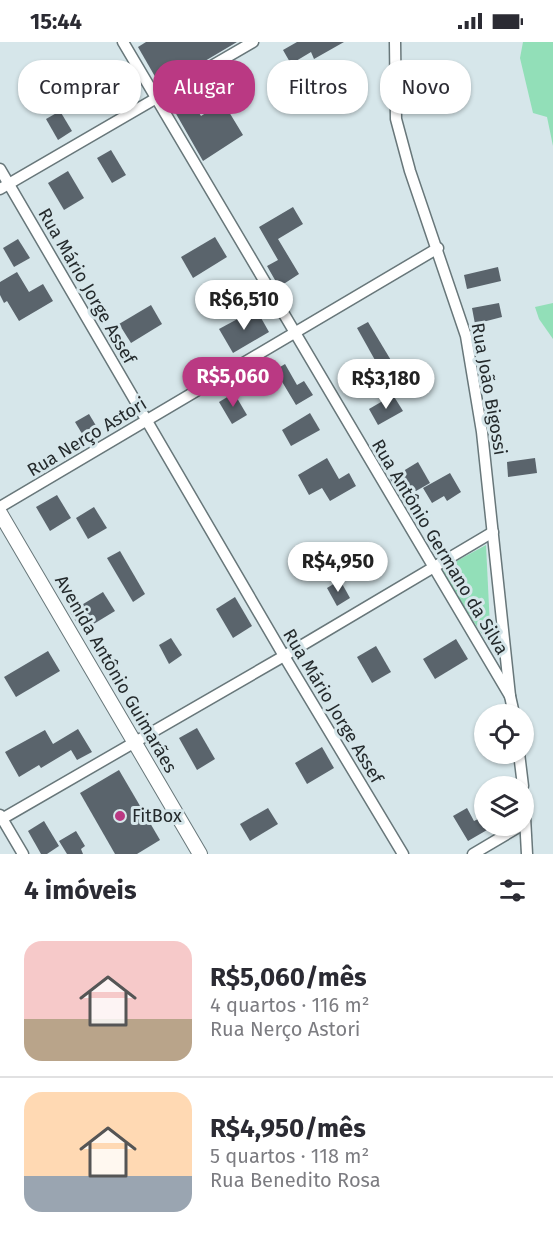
<!DOCTYPE html>
<html lang="pt">
<head>
<meta charset="utf-8">
<style>
	body { margin:0; font-family:"Fira Sans",sans-serif; background:#f2f2f3; color:#2b2b33; height:100vh; display:flex; flex-direction:column; font-size:22px; white-space:nowrap }
	* { box-sizing:border-box; margin:0 }
	p { font-size:20px; color:#7c7c81 }
	.icon { flex:none; width:33px; height:33px; fill:none; stroke:currentColor; stroke-width:2; stroke-linecap:round; stroke-linejoin:round }
	.map { position:relative; height:812px; overflow:hidden }
	.details { display:flex; flex-direction:column; background:#fff; flex:1 }
	.details>* { flex:none }
	.banner { position:absolute; left:18px; top:18px; width:518px; height:54px; display:flex; gap:12px }
	.controls { position:absolute; left:474px; top:662px; display:grid; gap:12px }
	.controls a { display:grid; place-items:center; width:60px; height:60px; border-radius:50%; background:#fff; box-shadow:0 2px 4px #0004; font-size:30px }
	.price { position:absolute; translate:-50% -51px; padding:0 14px; border-radius:21px; background:#fff; color:#222; font-size:20px; line-height:39px; filter:drop-shadow(0 2px 3px #0008) }
	.price::after { content:''; position:absolute; left:50%; top:36px; width:18px; height:14px; margin-left:-9px; background:inherit; clip-path:polygon(0 0,100% 0,50% 100%) }
	.price.on { background:#ba3983; color:#fff }
	ul { padding:0; list-style:none }
	li { display:flex; align-items:center; gap:18px; height:150px; padding:0 24px }
	li+li { border-top:2px solid #e1e1e2 }
	li span { display:grid; place-items:center; flex:none; width:168px; height:120px; border-radius:18px; color:#555 }
	li>.icon { margin-inline-start:auto }
	span .icon { width:72px; height:72px; fill:#fffc; stroke-width:1 }
	li b { font-size:26px }
	h2 { display:flex; justify-content:space-between; align-items:center; height:72px; padding:0 24px; font-size:26px }
	.tag { padding:0 21px; border-radius:24px; background:#fff; box-shadow:0 2px 4px #0004; font-size:21px; line-height:54px }
	.tag.on { background:#ba3983; color:#fff }
	.status { display:flex; justify-content:space-between; align-items:center; height:42px; padding:0 30px; background:#fff; direction:ltr }
	.status svg { height:16px; fill:currentColor }
	.map>svg:first-child { display:block }
</style>
</head>
<body>
<div class="status"><b>15:44</b><svg viewBox="0 0 49 12"><path d="M0 12V9h3v3zM5 12V6h3v6zM10 12V3h3v9zM15 12V0h3v12zM26 1h20v11H26zM47 4h2v5h-2z"/></svg></div>
<div class="map">
<svg width="553" height="812" viewBox="0 0 553 812">
	<rect width="100%" height="100%" fill="#d6e6ea"/>
	<g fill="#92dfb8">
		<path d="M523,0h30v104l-6,-29 -14,-4 -13,-55z"/>
		<path d="M553,261v36l-14,-20 -4,-12z"/>
		<path d="M486,503l5,103 -51,-78z"/>
	</g>
	<g fill="#5a646c">
		<path d="M146,0h91l-76,45 -23,-40z"/>
		<path d="M297,0h47l-30,17 -3,-7 -20,12 -8,-14z"/>
		<path d="M192,60l9,14 22,-14 20,33 -40,26 -28,-49z"/>
		<path d="M60,69l12,20 -14,9 -12,-21z"/>
		<path d="M111,108l15,25 -14,8 -15,-25z"/>
		<path d="M68,129l16,27 -20,12 -16,-27z"/>
		<path d="M293,165l10,17 -25,15 21,35 -20,13 -12,-21 11,-6 -19,-33z"/>
		<path d="M215,195l12,20 -34,21 -12,-21z"/>
		<path d="M18,197l12,19 -16,9 -11,-19z"/>
		<path d="M498,225l3,14 -34,8 -3,-14z"/>
		<path d="M17,230l12,20 14,-8 10,17 -34,20 -12,-20 -3,2 -4,-8v-13z"/>
		<path d="M499,261l3,14 -27,7 -3,-16z"/>
		<path d="M151,263l11,19 -31,19 -12,-19z"/>
		<path d="M256,267l13,23 -36,21 -14,-24z"/>
		<path d="M368,280l24,40 -12,7 -23,-41z"/>
		<path d="M285,322l12,21 7,-4 9,14 -17,10 -21,-35z"/>
		<path d="M261,325l7,12 -11,6 -7,-12z"/>
		<path d="M234,351l13,22 -15,9 -13,-22z"/>
		<path d="M393,353l10,16 -25,14 -9,-16z"/>
		<path d="M310,371l10,17 -29,16 -9,-16z"/>
		<path d="M89,372l12,20 -14,8 -12,-20z"/>
		<path d="M327,416l12,21 10,-6 7,13 -26,15 -8,-13 -13,7 -11,-20z"/>
		<path d="M535,416l2,15 -29,4 -1,-15z"/>
		<path d="M418,420l12,21 -28,16 -12,-20z"/>
		<path d="M450,431l11,19 -14,9 -3,-5 -12,7 -9,-15z"/>
		<path d="M57,453l14,23 -21,13 -14,-24z"/>
		<path d="M94,465l13,21 -19,11 -12,-21z"/>
		<path d="M120,509l25,43 -12,8 -26,-44z"/>
		<path d="M340,538l10,18 -13,8 -10,-18z"/>
		<path d="M103,550l12,19 -33,20 -12,-19z"/>
		<path d="M235,555l17,29 -19,12 -17,-29z"/>
		<path d="M171,596l11,17 -13,9 -10,-19z"/>
		<path d="M456,597l12,20 -33,20 -12,-20z"/>
		<path d="M376,604l15,26 -19,11 -15,-26z"/>
		<path d="M48,609l12,20 -44,26 -12,-20z"/>
		<path d="M197,686l18,31 -18,11 -18,-32z"/>
		<path d="M78,687l14,23 -15,8 -6,-10 -30,18 -2,-3 -20,12 -14,-25 40,-22 8,14z"/>
		<path d="M322,705l12,21 -27,16 -12,-21z"/>
		<path d="M119,728l41,70 -23,14h-22l-35,-61z"/>
		<path d="M268,766l10,16 -28,17 -10,-17z"/>
		<path d="M467,766l7,13 6,-3 7,12 -19,11 -15,-25z"/>
		<path d="M44,779l15,25 -12,8h-6l-13,-23z"/>
		<path d="M76,789l9,15 -4,3 2,5h-16l-8,-13z"/>
	</g>
	<g fill="none" stroke-linecap="round" stroke-linejoin="round">
		<defs>
			<g id="minor">
				<path d="M123,0l387,654"/>
				<path d="M395,0l1,77 14,52 56,165 16,96 28,264 4,18"/>
				<path d="M0,127l284,487 119,198"/>
				<path d="M0,147l253,-147"/>
				<path d="M0,465l438,-259"/>
				<path d="M519,711l4,33"/>
				<path d="M524,756l3,56"/>
				<path d="M0,773l23,39"/>
				<path d="M0,778l284,-164 209,-124"/>
				<path d="M473,812l49,-29"/>
			</g>
			<path id="tertiary" d="M0,471l200,341"/>
		</defs>
		<use href="#minor" stroke="#68777a" stroke-width="13"/>
		<use href="#tertiary" stroke="#68777a" stroke-width="16"/>
		<use href="#minor" stroke="#fff" stroke-width="10"/>
		<use href="#tertiary" stroke="#fff" stroke-width="14"/>
	</g>
	<circle fill="#ba3983" stroke="#d6e6ea" stroke-width="2" cx="120" cy="774" r="6"/>
	<g text-anchor="middle" stroke-width="6" stroke-linejoin="round" paint-order="stroke">
		<g font-size="18" fill="#242a2c" stroke="#d6e6ea">
			<text transform="translate(87 244) rotate(60)" y="6">Rua Mário Jorge Assef</text>
			<text transform="translate(489 347) rotate(80)" y="6">Rua João Bigossi</text>
			<text transform="translate(87 395) rotate(-31)" y="6">Rua Nerço Astori</text>
			<text transform="translate(440 505) rotate(59)" y="6">Rua Antônio Germano da Silva</text>
			<text transform="translate(116 632) rotate(60)" y="6">Avenida Antônio Guimarães</text>
			<text transform="translate(333 664) rotate(59)" y="6">Rua Mário Jorge Assef</text>
		</g>
		<g font-size="18" fill="#242a2c" stroke="#d6e6ea" text-anchor="start">
			<text x="132" y="780">FitBox</text>
		</g>
	</g>
</svg>
<div class="controls">
<a><svg class="icon" aria-label="locate" viewBox="0 0 24 24"><circle cx="12" cy="12" r="6"/><path d="M12 2v4M12 18v4M2 12h4M18 12h4"/></svg></a>
<a><svg class="icon" aria-label="layers" viewBox="0 0 24 24"><path d="M12 4l9 5-9 5-9-5zM3 14l9 5 9-5"/></svg></a>
</div>
<b class="price" style="left:244px;top:289px">R$6,510</b>
<b class="price on" style="left:233px;top:366px">R$5,060</b>
<b class="price" style="left:386px;top:368px">R$3,180</b>
<b class="price" style="left:338px;top:551px">R$4,950</b>
<div class="banner">
<a class="tag">Comprar</a>
<a class="tag on">Alugar</a>
<a class="tag">Filtros</a>
<a class="tag">Novo</a>
</div>
</div>
<section class="details">
<h2>4 imóveis<svg class="icon" aria-label="filters" viewBox="0 0 24 24"><path d="M4 7h16M4 17h16"/><circle cx="9" cy="7" r="2"/><circle cx="15" cy="17" r="2"/></svg></h2>
<ul>
<li><span style="background:linear-gradient(#f6c9c9 65%,#b9a48a 0)"><svg class="icon" aria-label="home" viewBox="0 0 24 24"><path d="M3 11l9-7 9 7M6 9v11h12V9"/></svg></span><div><b>R$5,060/mês</b><p>4 quartos · 116 m²</p><p>Rua Nerço Astori</p></div></li>
<li><span style="background:linear-gradient(#ffd9b3 70%,#9aa5b1 0)"><svg class="icon" aria-label="home" viewBox="0 0 24 24"><path d="M3 11l9-7 9 7M6 9v11h12V9"/></svg></span><div><b>R$4,950/mês</b><p>5 quartos · 118 m²</p><p>Rua Benedito Rosa</p></div></li>
</ul>
</section>
</body>
</html>
